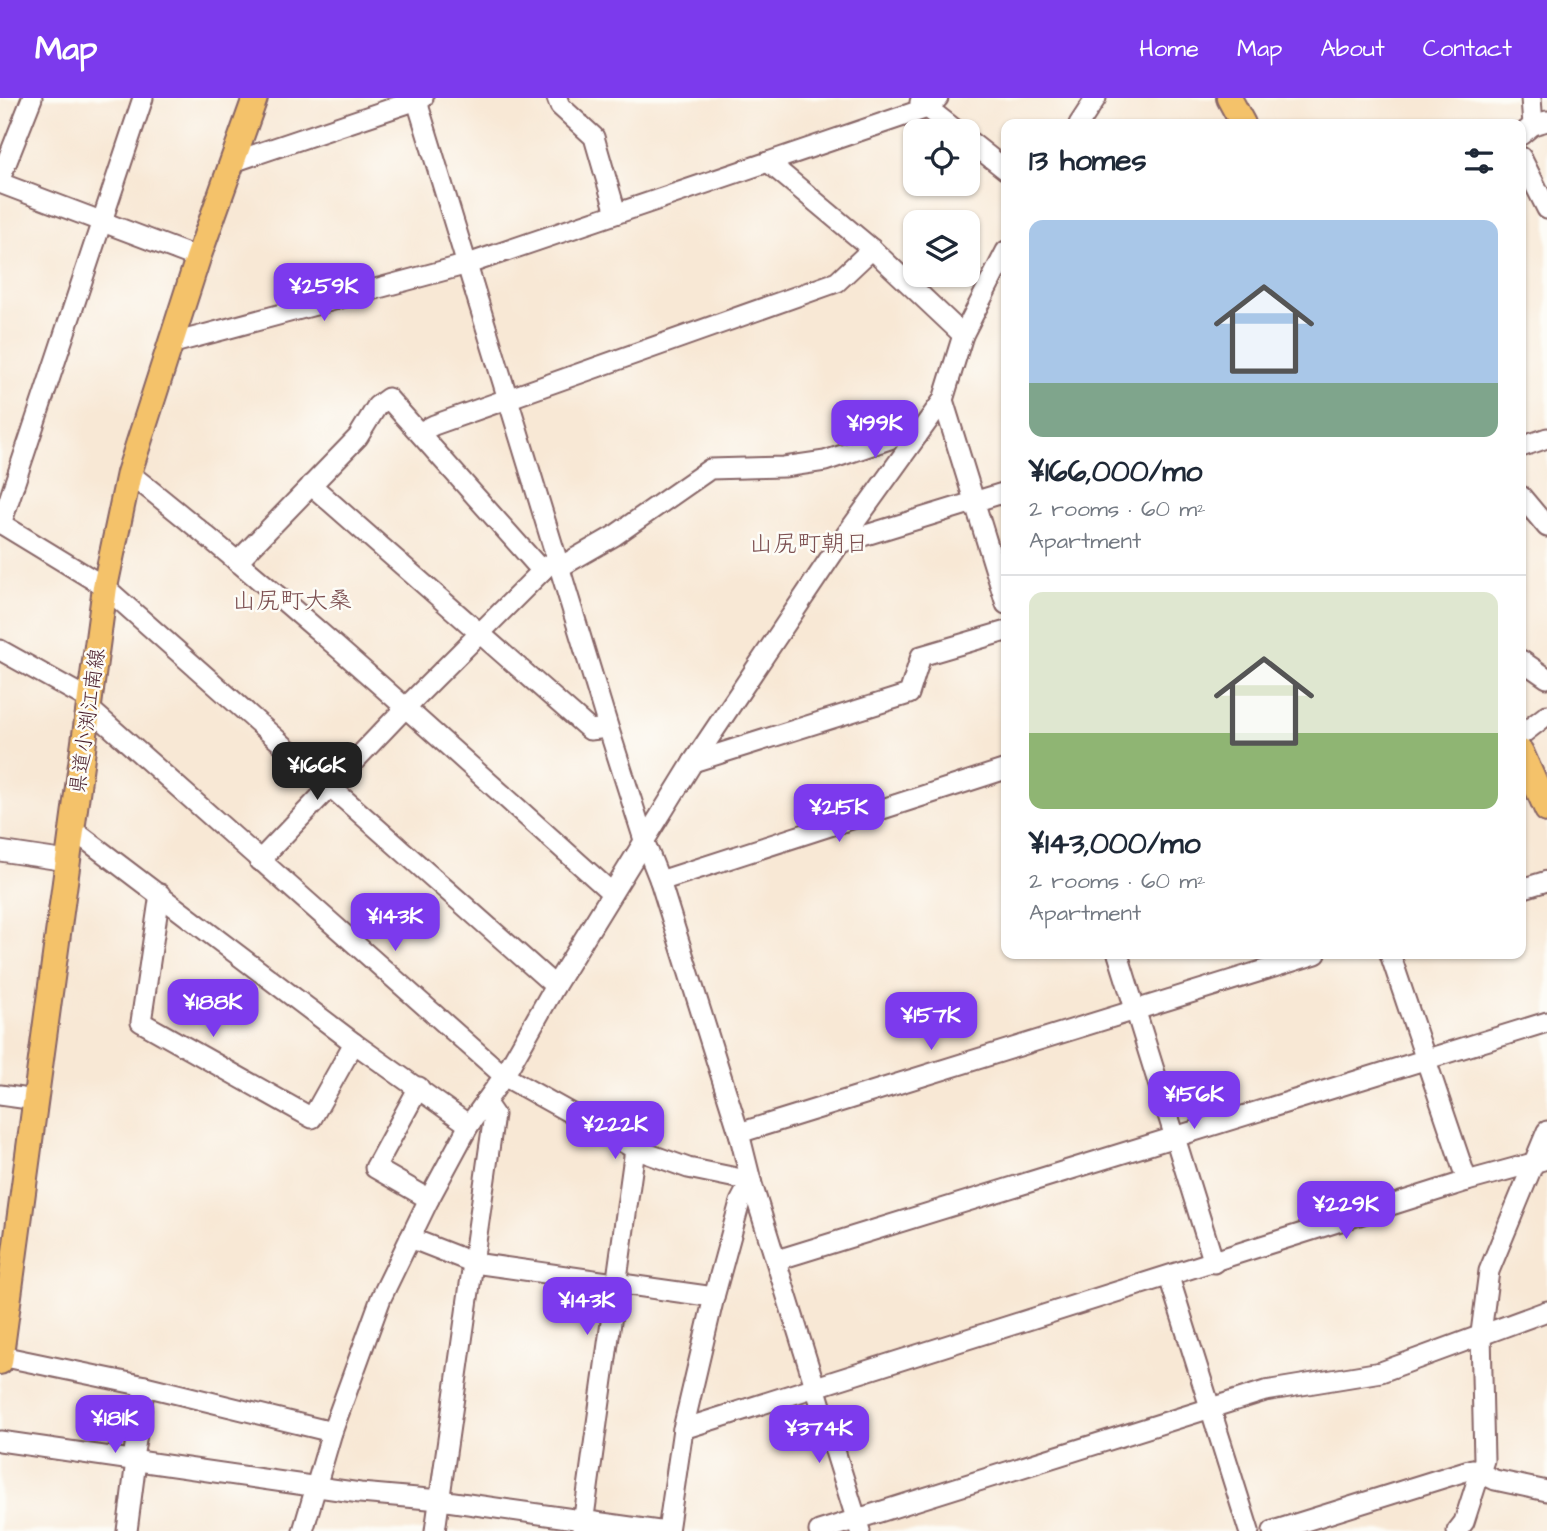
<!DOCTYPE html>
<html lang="en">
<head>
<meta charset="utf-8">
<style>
	body { margin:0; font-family:"Architects Daughter","Klee One",sans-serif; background:#f6f6f7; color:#1f2937; height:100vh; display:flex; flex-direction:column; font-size:26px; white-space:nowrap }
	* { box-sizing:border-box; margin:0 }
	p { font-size:23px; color:#747a83 }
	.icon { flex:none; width:38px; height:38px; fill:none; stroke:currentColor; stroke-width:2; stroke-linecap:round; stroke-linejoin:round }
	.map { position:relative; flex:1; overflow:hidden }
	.drawer { position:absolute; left:1001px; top:21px; width:525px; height:840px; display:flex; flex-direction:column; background:#fff; border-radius:14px; box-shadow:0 2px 5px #0004 }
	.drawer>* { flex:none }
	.buttons { position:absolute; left:903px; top:21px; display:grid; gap:14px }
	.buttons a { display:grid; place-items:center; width:77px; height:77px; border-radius:14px; background:#fff; box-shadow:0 2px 5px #0004; font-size:35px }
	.price { position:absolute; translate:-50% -60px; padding:0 16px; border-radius:14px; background:#7c3aed; color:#fff; font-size:23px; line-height:46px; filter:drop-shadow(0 2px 4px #0008) }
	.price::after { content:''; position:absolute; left:50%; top:42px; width:21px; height:16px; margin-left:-10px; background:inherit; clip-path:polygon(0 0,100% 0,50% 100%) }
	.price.on { background:#222; color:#fff }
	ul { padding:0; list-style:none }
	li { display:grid; align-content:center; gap:14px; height:371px; padding:0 28px }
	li+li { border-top:2px solid #e0e1e3 }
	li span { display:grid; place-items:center; height:217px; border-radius:14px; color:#555 }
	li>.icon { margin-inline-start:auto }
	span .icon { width:126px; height:126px; fill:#fffc; stroke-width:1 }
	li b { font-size:30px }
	h2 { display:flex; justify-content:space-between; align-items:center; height:84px; padding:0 28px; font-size:30px }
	header { display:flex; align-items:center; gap:42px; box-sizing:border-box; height:98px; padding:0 35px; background:#7c3aed; color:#fff }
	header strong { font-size:33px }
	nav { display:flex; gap:38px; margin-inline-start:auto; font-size:24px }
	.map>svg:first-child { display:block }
</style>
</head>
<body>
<header>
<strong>Map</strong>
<nav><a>Home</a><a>Map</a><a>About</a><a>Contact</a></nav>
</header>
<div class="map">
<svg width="1547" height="1433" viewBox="0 0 1547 1433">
	<rect width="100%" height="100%" fill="#fdfcf7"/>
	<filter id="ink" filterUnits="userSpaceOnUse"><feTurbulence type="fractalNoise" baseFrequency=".0143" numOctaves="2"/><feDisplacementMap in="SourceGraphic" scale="14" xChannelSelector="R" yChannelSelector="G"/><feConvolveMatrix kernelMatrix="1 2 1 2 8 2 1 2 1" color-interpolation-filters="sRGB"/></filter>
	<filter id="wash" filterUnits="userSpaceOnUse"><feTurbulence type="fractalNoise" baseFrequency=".00686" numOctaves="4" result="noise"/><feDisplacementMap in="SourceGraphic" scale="28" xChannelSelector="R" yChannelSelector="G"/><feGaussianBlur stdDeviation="1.57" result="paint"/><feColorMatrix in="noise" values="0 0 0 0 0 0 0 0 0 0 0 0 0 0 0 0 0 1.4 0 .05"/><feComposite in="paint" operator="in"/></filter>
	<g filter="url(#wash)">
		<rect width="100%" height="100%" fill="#f8e8d5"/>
	</g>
	<g filter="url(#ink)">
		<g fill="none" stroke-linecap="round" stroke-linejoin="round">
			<defs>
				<g id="minor">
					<path d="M416,0l194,635 35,110 15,38 79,252 12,48 109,350"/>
					<path d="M557,0l3,8 34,31 22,76"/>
					<path d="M1531,0l2,27"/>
					<path d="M920,4l37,29"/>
					<path d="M1079,26l17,-26"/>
					<path d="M1521,37l12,-10 14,-4"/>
					<path d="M968,42l38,30"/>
					<path d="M1521,59l26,52"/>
					<path d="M233,64l190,-64"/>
					<path d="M768,64l104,87 91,86"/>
					<path d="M0,81l32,-81"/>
					<path d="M0,85l198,75"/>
					<path d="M170,246l298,-80 459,-156 11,-10"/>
					<path d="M943,302l63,204"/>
					<path d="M420,334l14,-7 403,-143 35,-33"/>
					<path d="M1521,349l26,-9"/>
					<path d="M129,375c167,132 324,278 483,420"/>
					<path d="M311,387l279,245 18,-2"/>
					<path d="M1521,398l26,31"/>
					<path d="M0,425l105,64 450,399"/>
					<path d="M1,426l142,-426"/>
					<path d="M840,445l166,-51"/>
					<path d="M237,464l121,-125 19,-31 11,-8 154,173"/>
					<path d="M560,469l54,-31 96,-67 74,-2 41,-6 79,-27 13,2"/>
					<path d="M0,552l90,50"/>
					<path d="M1521,562l26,18"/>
					<path d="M90,611l414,367 131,73 53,19 63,13"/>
					<path d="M1521,637l26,-20"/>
					<path d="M693,664l216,-68 12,-38 85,-25"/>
					<path d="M72,731l282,214 115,82"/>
					<path d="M0,753l67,10"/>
					<path d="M259,763l146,-153 144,-144"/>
					<path d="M660,783l346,-112"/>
					<path d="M1521,791l26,-8"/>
					<path d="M160,796l-19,128 171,96 42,-75"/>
					<path d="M1118,856l96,309"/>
					<path d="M1390,856l77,227"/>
					<path d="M419,989l-44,81 54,31"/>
					<path d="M0,997l36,5"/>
					<path d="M739,1035l577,-179"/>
					<path d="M410,1140l64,25 240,34"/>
					<path d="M777,1162l770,-238"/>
					<path d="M1169,1179l80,254"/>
					<path d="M1,1258l144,30 187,46"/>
					<path d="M683,1331l784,-248 80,-22"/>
					<path d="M0,1343l360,52 80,7 219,31"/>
					<path d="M127,1433l9,-70 -2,-9 11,-66"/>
					<path d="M303,1433l29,-99 49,-134 48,-99 40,-74 35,-49 51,-90 138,-224 147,-219 103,-143 20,-65 43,-84"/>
					<path d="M435,1433l59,-416 -9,-13"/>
					<path d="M582,1433l53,-382"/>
					<path d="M668,1433l15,-102 31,-132 26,-95 11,-21"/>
					<path d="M819,1433l446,-140 116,-19 166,-61"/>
					<path d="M1273,1433l199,-62 23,11 52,11"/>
					<path d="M1457,1433l7,-9 20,-62 -3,-127 8,-62 58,-140"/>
				</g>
				<g id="major">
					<path d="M1229,0l14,26"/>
					<path d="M1521,654l26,58"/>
					<path d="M0,1264l105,-775 24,-114 69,-215 57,-160"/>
				</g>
			</defs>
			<use href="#minor" stroke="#876566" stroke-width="23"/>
			<use href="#major" stroke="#876566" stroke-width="28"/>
			<use href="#minor" stroke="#fff" stroke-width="19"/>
			<use href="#major" stroke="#f4c26a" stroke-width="24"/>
		</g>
	</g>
	<g text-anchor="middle" stroke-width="5" stroke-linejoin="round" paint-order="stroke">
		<g font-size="21" fill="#4a1f2b" stroke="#fdfcf7">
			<text transform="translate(87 623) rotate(-82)" y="7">県道小渕江南線</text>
		</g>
		<g font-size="24" fill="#7c4f50" stroke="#fdfcf7">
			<text x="809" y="453">山尻町朝日</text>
			<text x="292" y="510">山尻町大桑</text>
		</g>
	</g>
</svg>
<div class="buttons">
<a><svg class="icon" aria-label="locate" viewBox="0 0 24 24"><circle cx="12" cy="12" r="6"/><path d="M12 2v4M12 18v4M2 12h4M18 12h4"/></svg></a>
<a><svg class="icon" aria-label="layers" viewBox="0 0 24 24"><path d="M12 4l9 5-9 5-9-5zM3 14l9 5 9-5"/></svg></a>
</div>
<b class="price" style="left:324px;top:225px">¥259K</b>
<b class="price" style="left:875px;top:362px">¥199K</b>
<b class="price on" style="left:317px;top:704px">¥166K</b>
<b class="price" style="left:839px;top:746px">¥215K</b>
<b class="price" style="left:395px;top:855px">¥143K</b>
<b class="price" style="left:213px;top:941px">¥188K</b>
<b class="price" style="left:931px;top:954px">¥157K</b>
<b class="price" style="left:1194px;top:1033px">¥156K</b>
<b class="price" style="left:615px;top:1063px">¥222K</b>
<b class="price" style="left:1346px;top:1143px">¥229K</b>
<b class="price" style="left:587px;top:1239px">¥143K</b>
<b class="price" style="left:115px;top:1357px">¥181K</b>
<b class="price" style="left:819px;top:1367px">¥374K</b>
<section class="drawer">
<h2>13 homes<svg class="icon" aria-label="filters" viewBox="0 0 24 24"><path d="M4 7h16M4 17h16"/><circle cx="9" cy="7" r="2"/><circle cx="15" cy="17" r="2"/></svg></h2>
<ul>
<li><span style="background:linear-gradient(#a9c7e8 75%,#7fa58c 0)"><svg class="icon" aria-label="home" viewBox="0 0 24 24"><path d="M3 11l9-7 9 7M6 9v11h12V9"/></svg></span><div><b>¥166,000/mo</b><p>2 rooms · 60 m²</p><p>Apartment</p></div></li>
<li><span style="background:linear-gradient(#dfe7d0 65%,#8fb573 0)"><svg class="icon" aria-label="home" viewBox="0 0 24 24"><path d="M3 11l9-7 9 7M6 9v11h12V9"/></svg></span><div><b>¥143,000/mo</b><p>2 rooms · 60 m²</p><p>Apartment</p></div></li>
</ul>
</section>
</div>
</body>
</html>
